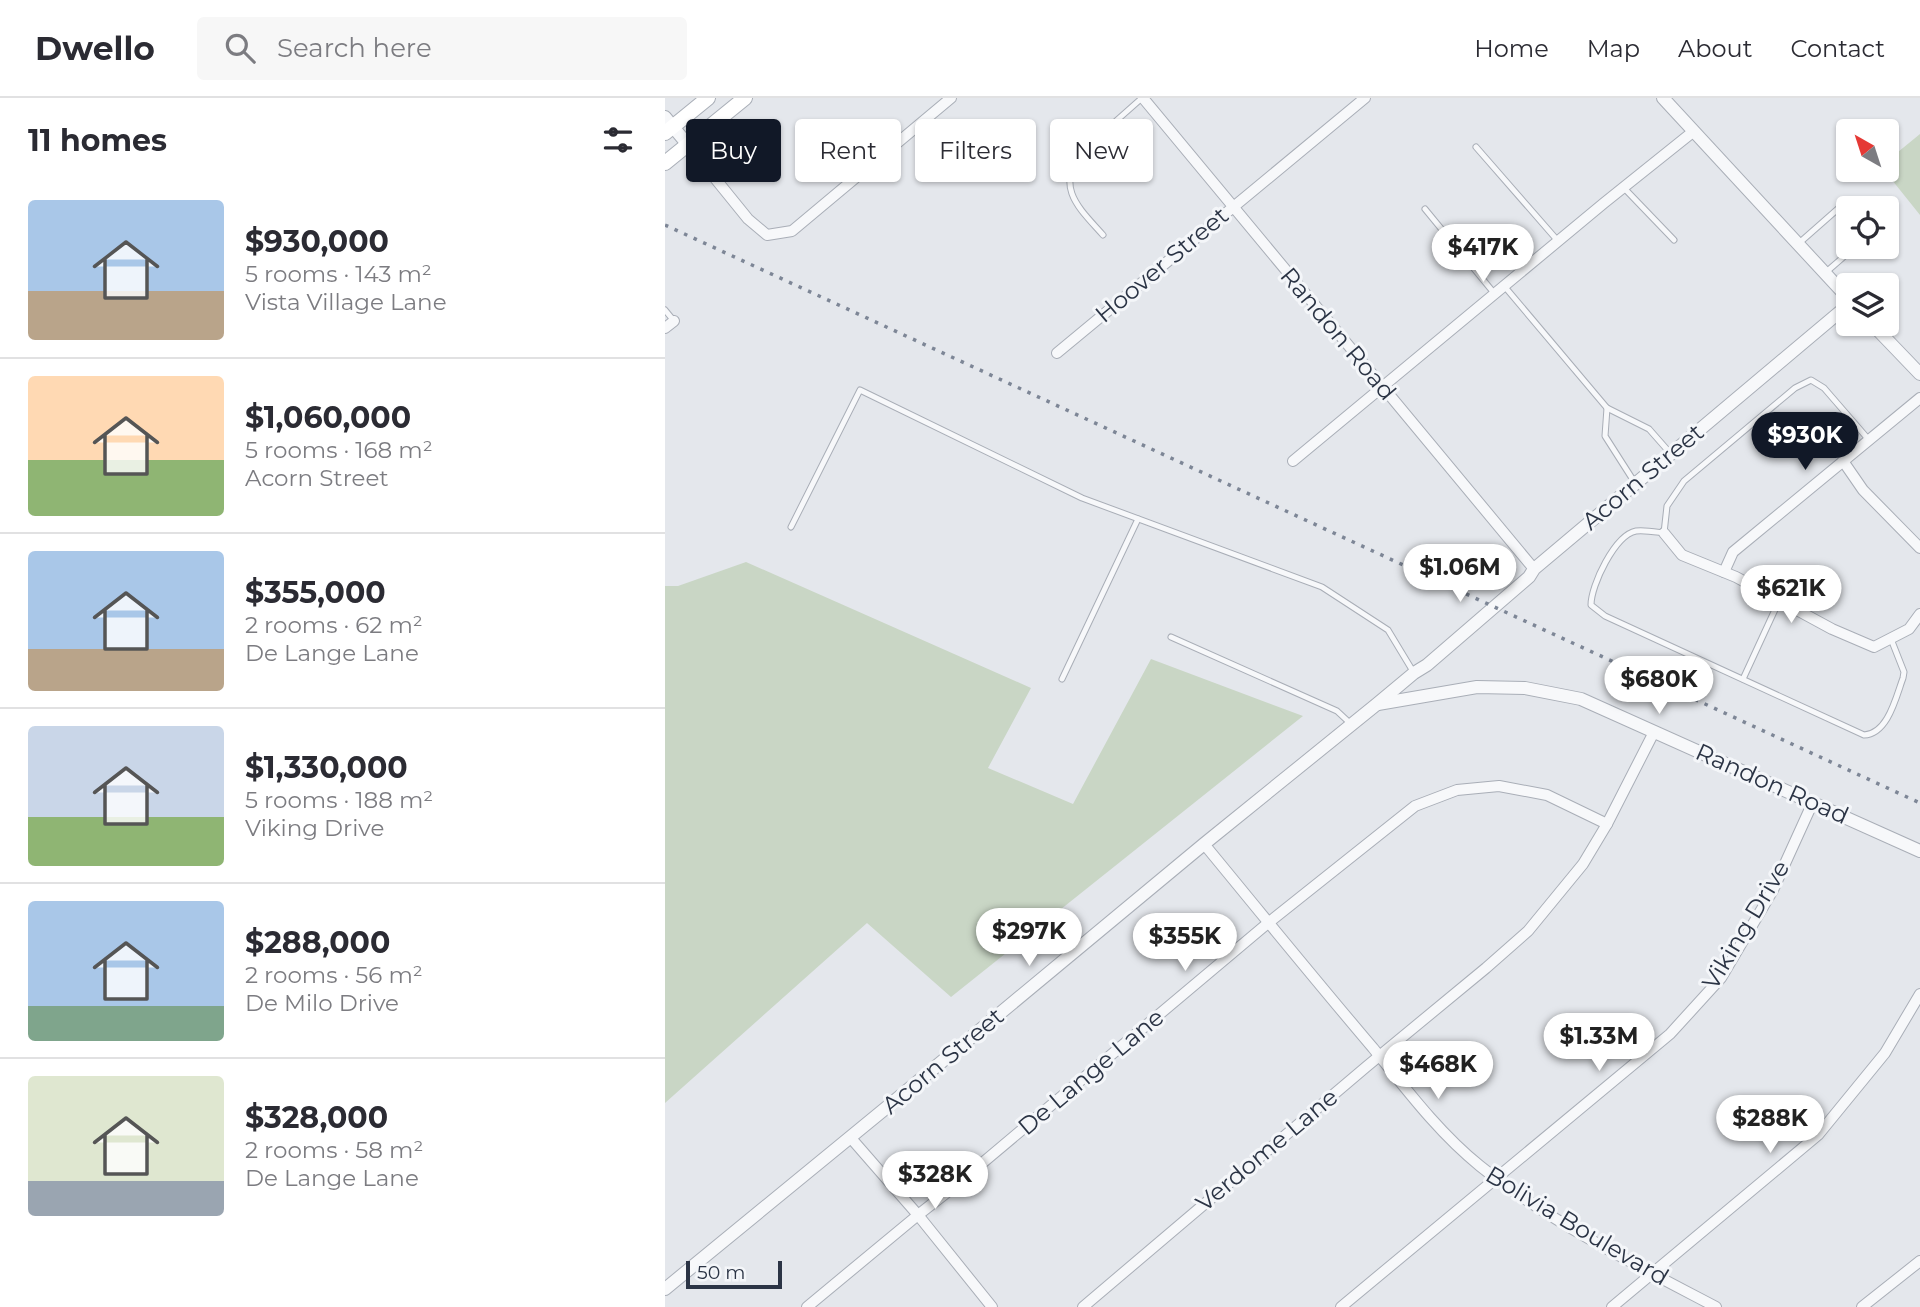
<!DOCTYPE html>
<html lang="en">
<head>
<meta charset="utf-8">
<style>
	body { margin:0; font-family:Montserrat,sans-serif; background:#f7f7f7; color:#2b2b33; height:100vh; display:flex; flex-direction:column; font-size:26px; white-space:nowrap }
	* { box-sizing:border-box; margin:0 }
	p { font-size:23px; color:#7c7c81 }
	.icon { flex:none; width:38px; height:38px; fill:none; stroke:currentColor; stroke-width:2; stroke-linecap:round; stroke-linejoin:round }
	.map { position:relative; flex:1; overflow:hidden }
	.drawer { display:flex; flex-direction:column; background:#fff; width:665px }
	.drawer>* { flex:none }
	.banner { position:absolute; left:21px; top:21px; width:665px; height:63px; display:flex; gap:14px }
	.needle { width:46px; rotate:321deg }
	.buttons { position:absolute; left:1171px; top:21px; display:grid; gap:14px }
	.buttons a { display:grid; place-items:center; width:63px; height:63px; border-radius:7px; background:#fff; box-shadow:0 2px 5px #0004; font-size:35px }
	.scale { position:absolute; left:21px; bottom:18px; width:96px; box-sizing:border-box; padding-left:7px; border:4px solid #2b3445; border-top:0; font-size:19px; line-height:24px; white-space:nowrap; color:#2b3445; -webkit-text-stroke:5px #f4f6f9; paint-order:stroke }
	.price { position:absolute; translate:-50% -60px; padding:0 16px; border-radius:24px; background:#fff; color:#222; font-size:23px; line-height:46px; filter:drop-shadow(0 2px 4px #0008) }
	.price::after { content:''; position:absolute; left:50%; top:42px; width:21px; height:16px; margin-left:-10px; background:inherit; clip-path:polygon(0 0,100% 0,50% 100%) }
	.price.selected { background:#111827; color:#fff }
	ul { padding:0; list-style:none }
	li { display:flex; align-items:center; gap:21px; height:175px; padding:0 28px }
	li+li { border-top:2px solid #e1e1e2 }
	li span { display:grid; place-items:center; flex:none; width:196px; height:140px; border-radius:7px; color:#555 }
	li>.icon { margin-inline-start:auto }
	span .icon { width:84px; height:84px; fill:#fffc; stroke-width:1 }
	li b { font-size:30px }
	h2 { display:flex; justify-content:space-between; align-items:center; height:84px; padding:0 28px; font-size:30px }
	.chip { padding:0 24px; border-radius:7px; background:#fff; box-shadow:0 2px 5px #0004; font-size:24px; line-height:63px }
	.chip.selected { background:#111827; color:#fff }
	header { display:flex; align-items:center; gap:42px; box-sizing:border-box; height:98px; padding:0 35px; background:#fff; border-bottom:2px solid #e1e1e2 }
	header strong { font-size:33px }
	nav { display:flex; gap:38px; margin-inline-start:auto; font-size:24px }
	.search { width:490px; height:63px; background:#f7f7f7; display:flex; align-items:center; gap:18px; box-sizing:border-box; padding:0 24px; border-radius:7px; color:#7c7c81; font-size:26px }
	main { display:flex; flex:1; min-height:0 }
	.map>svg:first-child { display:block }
</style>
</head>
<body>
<header>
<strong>Dwello</strong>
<div class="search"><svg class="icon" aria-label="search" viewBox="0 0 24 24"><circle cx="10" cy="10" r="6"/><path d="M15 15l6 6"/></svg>Search here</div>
<nav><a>Home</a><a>Map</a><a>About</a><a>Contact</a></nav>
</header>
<main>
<section class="drawer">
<h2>11 homes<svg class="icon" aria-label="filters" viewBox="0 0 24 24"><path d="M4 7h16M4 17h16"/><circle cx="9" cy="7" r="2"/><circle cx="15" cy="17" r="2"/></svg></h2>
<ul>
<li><span style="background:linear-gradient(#a9c7e8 65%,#b9a48a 0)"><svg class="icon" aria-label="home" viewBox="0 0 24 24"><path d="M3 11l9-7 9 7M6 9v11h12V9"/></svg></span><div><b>$930,000</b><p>5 rooms · 143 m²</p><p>Vista Village Lane</p></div></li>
<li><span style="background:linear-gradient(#ffd9b3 60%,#8fb573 0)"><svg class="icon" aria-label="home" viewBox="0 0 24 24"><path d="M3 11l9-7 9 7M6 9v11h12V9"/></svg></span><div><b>$1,060,000</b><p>5 rooms · 168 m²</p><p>Acorn Street</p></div></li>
<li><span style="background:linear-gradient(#a9c7e8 70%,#b9a48a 0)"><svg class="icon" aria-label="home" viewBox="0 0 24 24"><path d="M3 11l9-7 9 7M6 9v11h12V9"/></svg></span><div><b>$355,000</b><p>2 rooms · 62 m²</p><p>De Lange Lane</p></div></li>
<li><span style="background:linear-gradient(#c9d6e8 65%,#8fb573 0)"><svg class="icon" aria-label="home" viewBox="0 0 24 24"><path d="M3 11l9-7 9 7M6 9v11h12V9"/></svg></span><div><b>$1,330,000</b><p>5 rooms · 188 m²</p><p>Viking Drive</p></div></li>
<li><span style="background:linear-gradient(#a9c7e8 75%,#7fa58c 0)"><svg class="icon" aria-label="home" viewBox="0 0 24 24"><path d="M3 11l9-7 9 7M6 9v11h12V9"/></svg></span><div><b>$288,000</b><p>2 rooms · 56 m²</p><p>De Milo Drive</p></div></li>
<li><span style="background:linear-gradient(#dfe7d0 75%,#9aa5b1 0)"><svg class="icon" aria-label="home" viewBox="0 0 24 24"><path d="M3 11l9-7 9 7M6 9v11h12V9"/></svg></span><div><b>$328,000</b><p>2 rooms · 58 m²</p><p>De Lange Lane</p></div></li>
</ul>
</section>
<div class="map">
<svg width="1255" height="1209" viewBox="0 0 1255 1209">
	<rect width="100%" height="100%" fill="#e4e7ec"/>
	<g fill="#c9d6c5">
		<path d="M1255,36v81l-36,-45h3v-9z"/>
		<path d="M81,464l285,126 -43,80 85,36 78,-145 152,57 -352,281 -84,-74 -202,180v-517h13z"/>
	</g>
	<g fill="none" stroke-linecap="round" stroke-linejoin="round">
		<defs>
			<g id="service">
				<path d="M811,49l82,94"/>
				<path d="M959,90l50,52"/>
				<path d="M760,111l69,84"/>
				<path d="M438,137c-24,-27 -48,-47 -22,-83l61,-54"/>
				<path d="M1133,146l50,-44"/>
				<path d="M1160,175l30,-26"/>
				<path d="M840,189l102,121 42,21 22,25"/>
				<path d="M0,212l9,11"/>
				<path d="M942,310l-2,28 30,47"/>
				<path d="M1204,342l-45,-52 -13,-8 -16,8 -111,93 -17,25 -3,27c-8,-1 -19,-3 -28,-2 -21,4 -45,54 -45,74l14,11 259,119c24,-1 32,-38 39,-57l1,-6 -13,-33"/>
				<path d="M126,429l69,-137 222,108 240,89 66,43 26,43"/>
				<path d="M506,539l166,74 15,14"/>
				<path d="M397,581l76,-160"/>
				<path d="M1078,581l36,-78"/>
			</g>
			<g id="minor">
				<path d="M478,0l391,471"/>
				<path d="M23,47l60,74 19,16 25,-4 159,-133"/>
				<path d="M0,230l9,-7"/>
				<path d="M392,255l308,-255"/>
				<path d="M628,363l311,-258 90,-72"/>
				<path d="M1178,363l20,29 57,58"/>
				<path d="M999,435l18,22 54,22 96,52 42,18 35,-18 11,-15"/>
				<path d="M1059,474l9,-20 187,-154"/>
				<path d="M539,746c56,68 112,137 169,204 33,41 66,85 107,118 70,56 156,99 236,141"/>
				<path d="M185,1039l68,78 74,92"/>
				<path d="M142,1209l111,-92 37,-29 313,-263 147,-117 42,-16 42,-4 48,9 60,29"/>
				<path d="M418,1209l283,-240 120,-99 42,-37 55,-67 24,-40 47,-92"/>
				<path d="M676,1209l329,-273 51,-56 52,-88 40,-88"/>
				<path d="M947,1209l206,-172 67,-82 35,-59"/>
				<path d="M1197,1209l58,-46"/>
			</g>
			<g id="tertiary">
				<path d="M998,0l185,200"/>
				<path d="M0,19l23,28"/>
				<path d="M1207,226l48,50"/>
				<path d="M713,606l99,-17 48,1 56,11 339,152"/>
				<path d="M0,1191l227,-186 312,-259 173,-140 37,-31 13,-8 102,-88 5,-8 314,-264"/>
			</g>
			<g id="secondary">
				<path d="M0,35l43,-35"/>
				<path d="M0,65l80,-65"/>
			</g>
		</defs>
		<use href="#service" stroke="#a9aeb7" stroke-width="7"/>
		<use href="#minor" stroke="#a9aeb7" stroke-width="12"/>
		<use href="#tertiary" stroke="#a9aeb7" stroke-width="14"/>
		<use href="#secondary" stroke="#a9aeb7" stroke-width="16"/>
		<use href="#service" stroke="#f7f8fa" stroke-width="5"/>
		<use href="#minor" stroke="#f7f8fa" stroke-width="10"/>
		<use href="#tertiary" stroke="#f7f8fa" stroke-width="12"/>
		<use href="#secondary" stroke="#fff" stroke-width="14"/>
		<path stroke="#7d8696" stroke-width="3.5" stroke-dasharray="3.5 7" stroke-linecap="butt" d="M0,127l1255,578"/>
	</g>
	<g text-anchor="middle" stroke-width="6" stroke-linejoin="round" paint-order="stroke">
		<g font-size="24" fill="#2b3445" stroke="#f4f6f9">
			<text transform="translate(497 167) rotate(-40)" y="8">Hoover Street</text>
			<text transform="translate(673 236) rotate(50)" y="8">Randon Road</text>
			<text transform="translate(978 379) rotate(-40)" y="8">Acorn Street</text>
			<text transform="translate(1107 686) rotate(24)" y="8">Randon Road</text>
			<text transform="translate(1081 827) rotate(-59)" y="8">Viking Drive</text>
			<text transform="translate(278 963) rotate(-40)" y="8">Acorn Street</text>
			<text transform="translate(426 974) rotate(-40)" y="8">De Lange Lane</text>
			<text transform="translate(602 1052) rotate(-40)" y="8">Verdome Lane</text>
			<text transform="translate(912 1128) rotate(31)" y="8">Bolivia Boulevard</text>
		</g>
	</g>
</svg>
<div class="buttons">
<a><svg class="needle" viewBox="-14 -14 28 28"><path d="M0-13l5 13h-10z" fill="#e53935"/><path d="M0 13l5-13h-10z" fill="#7c7c81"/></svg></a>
<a><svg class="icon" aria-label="locate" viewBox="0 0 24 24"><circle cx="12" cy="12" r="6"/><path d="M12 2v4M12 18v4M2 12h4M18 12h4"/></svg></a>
<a><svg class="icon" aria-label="layers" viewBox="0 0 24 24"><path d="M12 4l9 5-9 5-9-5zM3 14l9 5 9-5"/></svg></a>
</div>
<div class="scale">50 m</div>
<b class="price" style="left:818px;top:186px">$417K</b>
<b class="price selected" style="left:1140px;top:374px">$930K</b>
<b class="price" style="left:795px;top:506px">$1.06M</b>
<b class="price" style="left:1126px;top:527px">$621K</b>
<b class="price" style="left:994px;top:618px">$680K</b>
<b class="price" style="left:364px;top:870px">$297K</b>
<b class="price" style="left:520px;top:875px">$355K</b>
<b class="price" style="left:934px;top:975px">$1.33M</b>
<b class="price" style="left:773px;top:1003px">$468K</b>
<b class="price" style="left:1105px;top:1057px">$288K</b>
<b class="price" style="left:270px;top:1113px">$328K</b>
<div class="banner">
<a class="chip selected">Buy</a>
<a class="chip">Rent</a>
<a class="chip">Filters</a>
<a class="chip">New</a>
</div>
</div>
</main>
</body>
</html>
